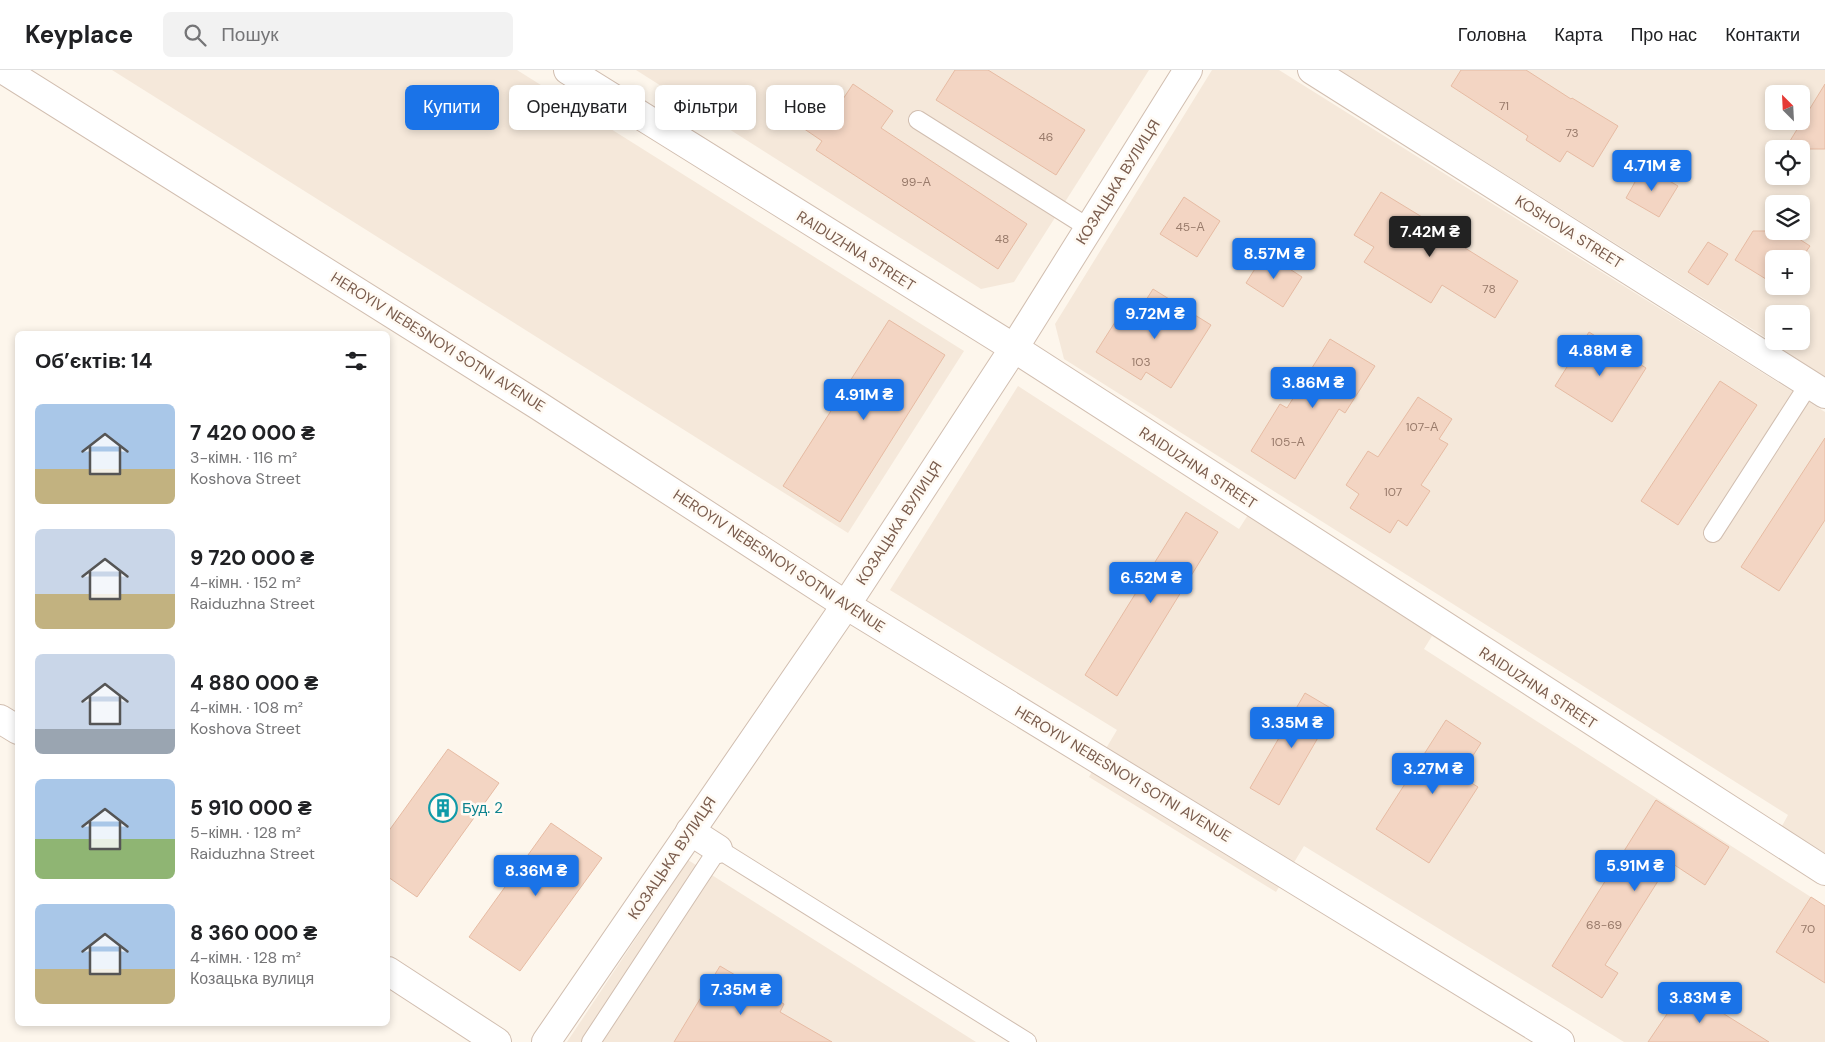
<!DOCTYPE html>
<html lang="uk">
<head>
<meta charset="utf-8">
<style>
	body { margin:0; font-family:"DM Sans",sans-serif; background:#f2f2f2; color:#202124; height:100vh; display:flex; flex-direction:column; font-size:19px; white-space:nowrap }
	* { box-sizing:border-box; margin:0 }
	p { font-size:16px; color:#757577 }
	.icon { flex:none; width:28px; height:28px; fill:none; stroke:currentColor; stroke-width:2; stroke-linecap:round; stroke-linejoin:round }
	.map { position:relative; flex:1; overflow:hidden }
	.details { position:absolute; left:15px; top:261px; width:375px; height:695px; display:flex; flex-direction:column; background:#fff; border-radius:8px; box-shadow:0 2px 8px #0003 }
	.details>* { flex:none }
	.top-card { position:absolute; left:405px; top:15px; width:475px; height:45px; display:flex; gap:10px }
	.needle { width:32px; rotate:336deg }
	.buttons { position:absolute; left:1765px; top:15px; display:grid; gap:10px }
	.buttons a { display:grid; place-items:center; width:45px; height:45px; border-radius:8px; background:#fff; box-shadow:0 2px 8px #0003; font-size:25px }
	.price { position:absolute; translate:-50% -42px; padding:0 11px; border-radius:5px; background:#1a73e8; color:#fff; font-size:16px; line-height:32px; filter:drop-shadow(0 1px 2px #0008) }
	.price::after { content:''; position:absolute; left:50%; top:30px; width:15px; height:11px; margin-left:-8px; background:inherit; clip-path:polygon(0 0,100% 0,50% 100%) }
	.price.on { background:#222; color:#fff }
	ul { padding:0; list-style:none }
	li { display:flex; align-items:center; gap:15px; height:125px; padding:0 20px }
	li span { display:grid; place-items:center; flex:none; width:140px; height:100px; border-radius:8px; color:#555 }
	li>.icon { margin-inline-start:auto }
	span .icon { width:60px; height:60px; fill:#fffc; stroke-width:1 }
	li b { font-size:21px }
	h2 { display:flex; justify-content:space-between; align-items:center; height:60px; padding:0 20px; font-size:21px }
	.chip { padding:0 18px; border-radius:8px; background:#fff; box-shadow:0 2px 8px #0003; font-size:18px; line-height:45px }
	.chip.on { background:#1a73e8; color:#fff }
	header { display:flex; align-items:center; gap:30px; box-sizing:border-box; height:70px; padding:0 25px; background:#fff; border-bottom:1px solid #e0e0e0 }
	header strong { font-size:24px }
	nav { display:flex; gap:28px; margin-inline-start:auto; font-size:18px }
	.search { width:350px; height:45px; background:#f2f2f2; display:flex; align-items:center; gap:12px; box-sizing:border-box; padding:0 18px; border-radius:8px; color:#757577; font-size:19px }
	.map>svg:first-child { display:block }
</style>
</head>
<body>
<header>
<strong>Keyplace</strong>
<div class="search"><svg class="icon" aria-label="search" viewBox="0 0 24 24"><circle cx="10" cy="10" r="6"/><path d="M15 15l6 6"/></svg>Пошук</div>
<nav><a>Головна</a><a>Карта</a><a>Про нас</a><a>Контакти</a></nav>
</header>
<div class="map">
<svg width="1825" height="972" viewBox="0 0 1825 972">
	<rect width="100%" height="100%" fill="#fdf6ec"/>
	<g fill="#f5e8da" fill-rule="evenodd">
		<path d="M112,0h405l447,281 -116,182z"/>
		<path d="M636,0h513l-135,212 -33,7z"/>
		<path d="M1212,0h67l546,342v471l-393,-247 -8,13 401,257v136h-201l-320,-196 -28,46 -187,-115 28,-47 -227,-140 128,-204 221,143 21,-33 522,330 6,-11 -724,-456 -9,-35z"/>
		<path d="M1339,0h486v323l-49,-32 8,-12zM1774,24h27v27h-27zM1774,79h27v27h-27zM1774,134h27v27h-27zM1774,189h27v27h-27zM1774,244h27v27h-27z"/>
		<path d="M688,790l288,182h-409z"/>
	</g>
	<g fill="#f3d5c3" stroke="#e6bba3">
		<path d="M955,0h33l97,60 -29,45 -120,-75z"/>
		<path d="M1461,0h65l45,29 1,-1 46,28 -25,41 -26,-16 -7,11 -34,-22 2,-4 -77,-50z"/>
		<path d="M853,14l40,27 -12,17 146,96 -29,45 -182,-119 6,-9 -22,-15 26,-38 17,11z"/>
		<path d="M1825,14v65h-40z"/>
		<path d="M1644,96l34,20 -19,31 -33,-19z"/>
		<path d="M1381,122l87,53 -3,3 53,33 -23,37 -53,-33 -11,18 -67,-41 10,-15 -20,-12z"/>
		<path d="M1184,127l36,24 -23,36 -37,-23z"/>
		<path d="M1753,161h34l23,15 -9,13h-27v25l-39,-24z"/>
		<path d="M1708,172l20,12 -20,31 -20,-13z"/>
		<path d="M1265,183l37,24 -19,30 -37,-24z"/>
		<path d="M1153,219l58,36 -40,63 -25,-16 -5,8 -45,-28 21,-33 12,8z"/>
		<path d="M889,250l56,35 -105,167 -57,-36z"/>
		<path d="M1589,262l57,36 -34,54 -57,-36z"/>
		<path d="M1330,269l45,27 -30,47 -6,-4 -44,70 -44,-28 29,-47 7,4z"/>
		<path d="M1720,311l37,24 -79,120 -37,-24z"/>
		<path d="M1418,327l34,22 -13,20 9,5 -27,41 9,6 -23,35 -9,-6 -8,13 -40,-25 9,-14 -13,-9 22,-34 10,6z"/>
		<path d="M1825,368v82l-46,71 -38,-24z"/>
		<path d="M1186,442l32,20 -101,164 -32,-21z"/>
		<path d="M1305,623l29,17 -55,95 -29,-17z"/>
		<path d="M1446,650l35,23 -21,33 18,11 -49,76 -53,-34z"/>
		<path d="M448,679l51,34 -82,114 -29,-20v-45z"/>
		<path d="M1656,730l73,47 -24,38 -35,-23 -65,103 13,8 -16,25 -50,-32z"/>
		<path d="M551,753l51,35 -82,113 -51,-34z"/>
		<path d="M1811,827l14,9v77l-49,-31z"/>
		<path d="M720,896l64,38 -4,8 52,30h-158z"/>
		<path d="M1684,919l85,53h-121z"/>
	</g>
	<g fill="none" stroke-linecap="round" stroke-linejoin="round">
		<defs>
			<g id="service">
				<path d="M918,50l171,108"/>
				<path d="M1713,463l96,-149"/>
				<path d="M591,972l127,-193 309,193"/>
			</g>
			<g id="minor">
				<path d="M568,0l446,278 811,523"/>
				<path d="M1312,0l513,324"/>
				<path d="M0,649l18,11"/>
				<path d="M690,761l28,18"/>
				<path d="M388,901l109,71"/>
				<path d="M546,972l300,-437 168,-257 174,-278"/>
			</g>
			<path id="tertiary" d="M4,0l535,336 307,199 714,437"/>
		</defs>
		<use href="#service" stroke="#d1beb0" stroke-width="20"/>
		<use href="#minor" stroke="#d1beb0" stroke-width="30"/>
		<use href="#tertiary" stroke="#d1beb0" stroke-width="30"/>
		<use href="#service" stroke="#fff" stroke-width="18"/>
		<use href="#minor" stroke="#fff" stroke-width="28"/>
		<use href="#tertiary" stroke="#fff" stroke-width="28"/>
	</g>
	<defs>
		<symbol id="building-ring" viewBox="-11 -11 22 22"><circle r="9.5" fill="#fffaf3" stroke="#0f9aa8" stroke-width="1.5"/><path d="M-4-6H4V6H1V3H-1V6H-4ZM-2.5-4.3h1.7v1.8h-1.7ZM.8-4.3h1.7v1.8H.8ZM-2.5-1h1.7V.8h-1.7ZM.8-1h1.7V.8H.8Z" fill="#0f9aa8"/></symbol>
	</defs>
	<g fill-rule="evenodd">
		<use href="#building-ring" x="427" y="722" width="32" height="32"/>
	</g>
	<g text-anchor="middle" stroke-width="5" stroke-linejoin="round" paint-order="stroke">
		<g font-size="12" fill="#987a6a">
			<text x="1504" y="40">71</text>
			<text x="1572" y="67">73</text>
			<text x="1046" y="71">46</text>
			<text x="916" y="116">99-А</text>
			<text x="1190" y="161">45-А</text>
			<text x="1002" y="173">48</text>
			<text x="1489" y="223">78</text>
			<text x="1141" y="296">103</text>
			<text x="1422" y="361">107-А</text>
			<text x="1288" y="376">105-А</text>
			<text x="1393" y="426">107</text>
			<text x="1604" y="859">68-69</text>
			<text x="1808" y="863">70</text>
		</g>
		<g font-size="15" fill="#7a5c4d" stroke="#fffaf3">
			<text transform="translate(1118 112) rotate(-58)" y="5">КОЗАЦЬКА ВУЛИЦЯ</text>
			<text transform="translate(1569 162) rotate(32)" y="5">KOSHOVA STREET</text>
			<text transform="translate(856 181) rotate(32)" y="5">RAIDUZHNA STREET</text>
			<text transform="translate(438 272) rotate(32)" y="5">HEROYIV NEBESNOYI SOTNI AVENUE</text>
			<text transform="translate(1198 398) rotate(33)" y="5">RAIDUZHNA STREET</text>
			<text transform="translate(899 453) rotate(-57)" y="5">КОЗАЦЬКА ВУЛИЦЯ</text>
			<text transform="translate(779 491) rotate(33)" y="5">HEROYIV NEBESNOYI SOTNI AVENUE</text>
			<text transform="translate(1538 618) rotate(33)" y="5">RAIDUZHNA STREET</text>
			<text transform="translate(1123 704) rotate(31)" y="5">HEROYIV NEBESNOYI SOTNI AVENUE</text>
			<text transform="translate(672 788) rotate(-56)" y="5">КОЗАЦЬКА ВУЛИЦЯ</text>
		</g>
		<g font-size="15" fill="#0d838f" stroke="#fffaf3" text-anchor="start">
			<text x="462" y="743">Буд. 2</text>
		</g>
	</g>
</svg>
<div class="buttons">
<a><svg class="needle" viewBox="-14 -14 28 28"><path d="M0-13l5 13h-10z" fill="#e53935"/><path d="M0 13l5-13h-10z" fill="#757577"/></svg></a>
<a><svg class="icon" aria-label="locate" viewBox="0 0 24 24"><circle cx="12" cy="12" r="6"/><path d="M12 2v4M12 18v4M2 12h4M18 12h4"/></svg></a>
<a><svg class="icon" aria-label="layers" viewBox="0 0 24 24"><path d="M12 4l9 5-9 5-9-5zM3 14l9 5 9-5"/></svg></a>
<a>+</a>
<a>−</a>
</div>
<b class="price" style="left:1652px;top:122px">4.71M ₴</b>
<b class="price on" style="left:1430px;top:188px">7.42M ₴</b>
<b class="price" style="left:1274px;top:210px">8.57M ₴</b>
<b class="price" style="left:1155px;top:270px">9.72M ₴</b>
<b class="price" style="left:1600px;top:307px">4.88M ₴</b>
<b class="price" style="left:1313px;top:339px">3.86M ₴</b>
<b class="price" style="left:864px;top:351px">4.91M ₴</b>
<b class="price" style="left:1151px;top:534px">6.52M ₴</b>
<b class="price" style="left:1292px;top:679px">3.35M ₴</b>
<b class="price" style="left:1433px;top:725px">3.27M ₴</b>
<b class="price" style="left:1635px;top:822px">5.91M ₴</b>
<b class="price" style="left:536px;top:827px">8.36M ₴</b>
<b class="price" style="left:741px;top:946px">7.35M ₴</b>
<b class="price" style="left:1700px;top:954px">3.83M ₴</b>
<div class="top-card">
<a class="chip on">Купити</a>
<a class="chip">Орендувати</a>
<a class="chip">Фільтри</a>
<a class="chip">Нове</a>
</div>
<section class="details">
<h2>Об’єктів: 14<svg class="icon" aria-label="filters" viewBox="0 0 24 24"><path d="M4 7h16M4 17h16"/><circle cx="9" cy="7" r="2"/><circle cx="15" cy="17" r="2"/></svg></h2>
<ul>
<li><span style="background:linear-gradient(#a9c7e8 65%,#c2b280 0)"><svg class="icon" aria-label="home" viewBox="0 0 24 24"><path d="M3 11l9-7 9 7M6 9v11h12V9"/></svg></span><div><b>7 420 000 ₴</b><p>3-кімн. · 116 m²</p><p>Koshova Street</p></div></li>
<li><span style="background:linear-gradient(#c9d6e8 65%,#c2b280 0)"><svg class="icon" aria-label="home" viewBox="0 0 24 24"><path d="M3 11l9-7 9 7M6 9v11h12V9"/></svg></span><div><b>9 720 000 ₴</b><p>4-кімн. · 152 m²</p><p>Raiduzhna Street</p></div></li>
<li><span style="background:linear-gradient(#c9d6e8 75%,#9aa5b1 0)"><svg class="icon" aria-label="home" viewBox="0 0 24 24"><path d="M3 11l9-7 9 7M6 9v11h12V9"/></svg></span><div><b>4 880 000 ₴</b><p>4-кімн. · 108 m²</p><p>Koshova Street</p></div></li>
<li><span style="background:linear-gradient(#a9c7e8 60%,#8fb573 0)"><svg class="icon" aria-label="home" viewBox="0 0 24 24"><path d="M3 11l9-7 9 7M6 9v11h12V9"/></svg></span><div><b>5 910 000 ₴</b><p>5-кімн. · 128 m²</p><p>Raiduzhna Street</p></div></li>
<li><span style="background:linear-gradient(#a9c7e8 65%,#c2b280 0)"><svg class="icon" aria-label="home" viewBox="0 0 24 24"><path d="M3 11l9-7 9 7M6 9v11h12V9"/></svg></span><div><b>8 360 000 ₴</b><p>4-кімн. · 128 m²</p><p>Козацька вулиця</p></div></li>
</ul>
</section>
</div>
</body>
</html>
